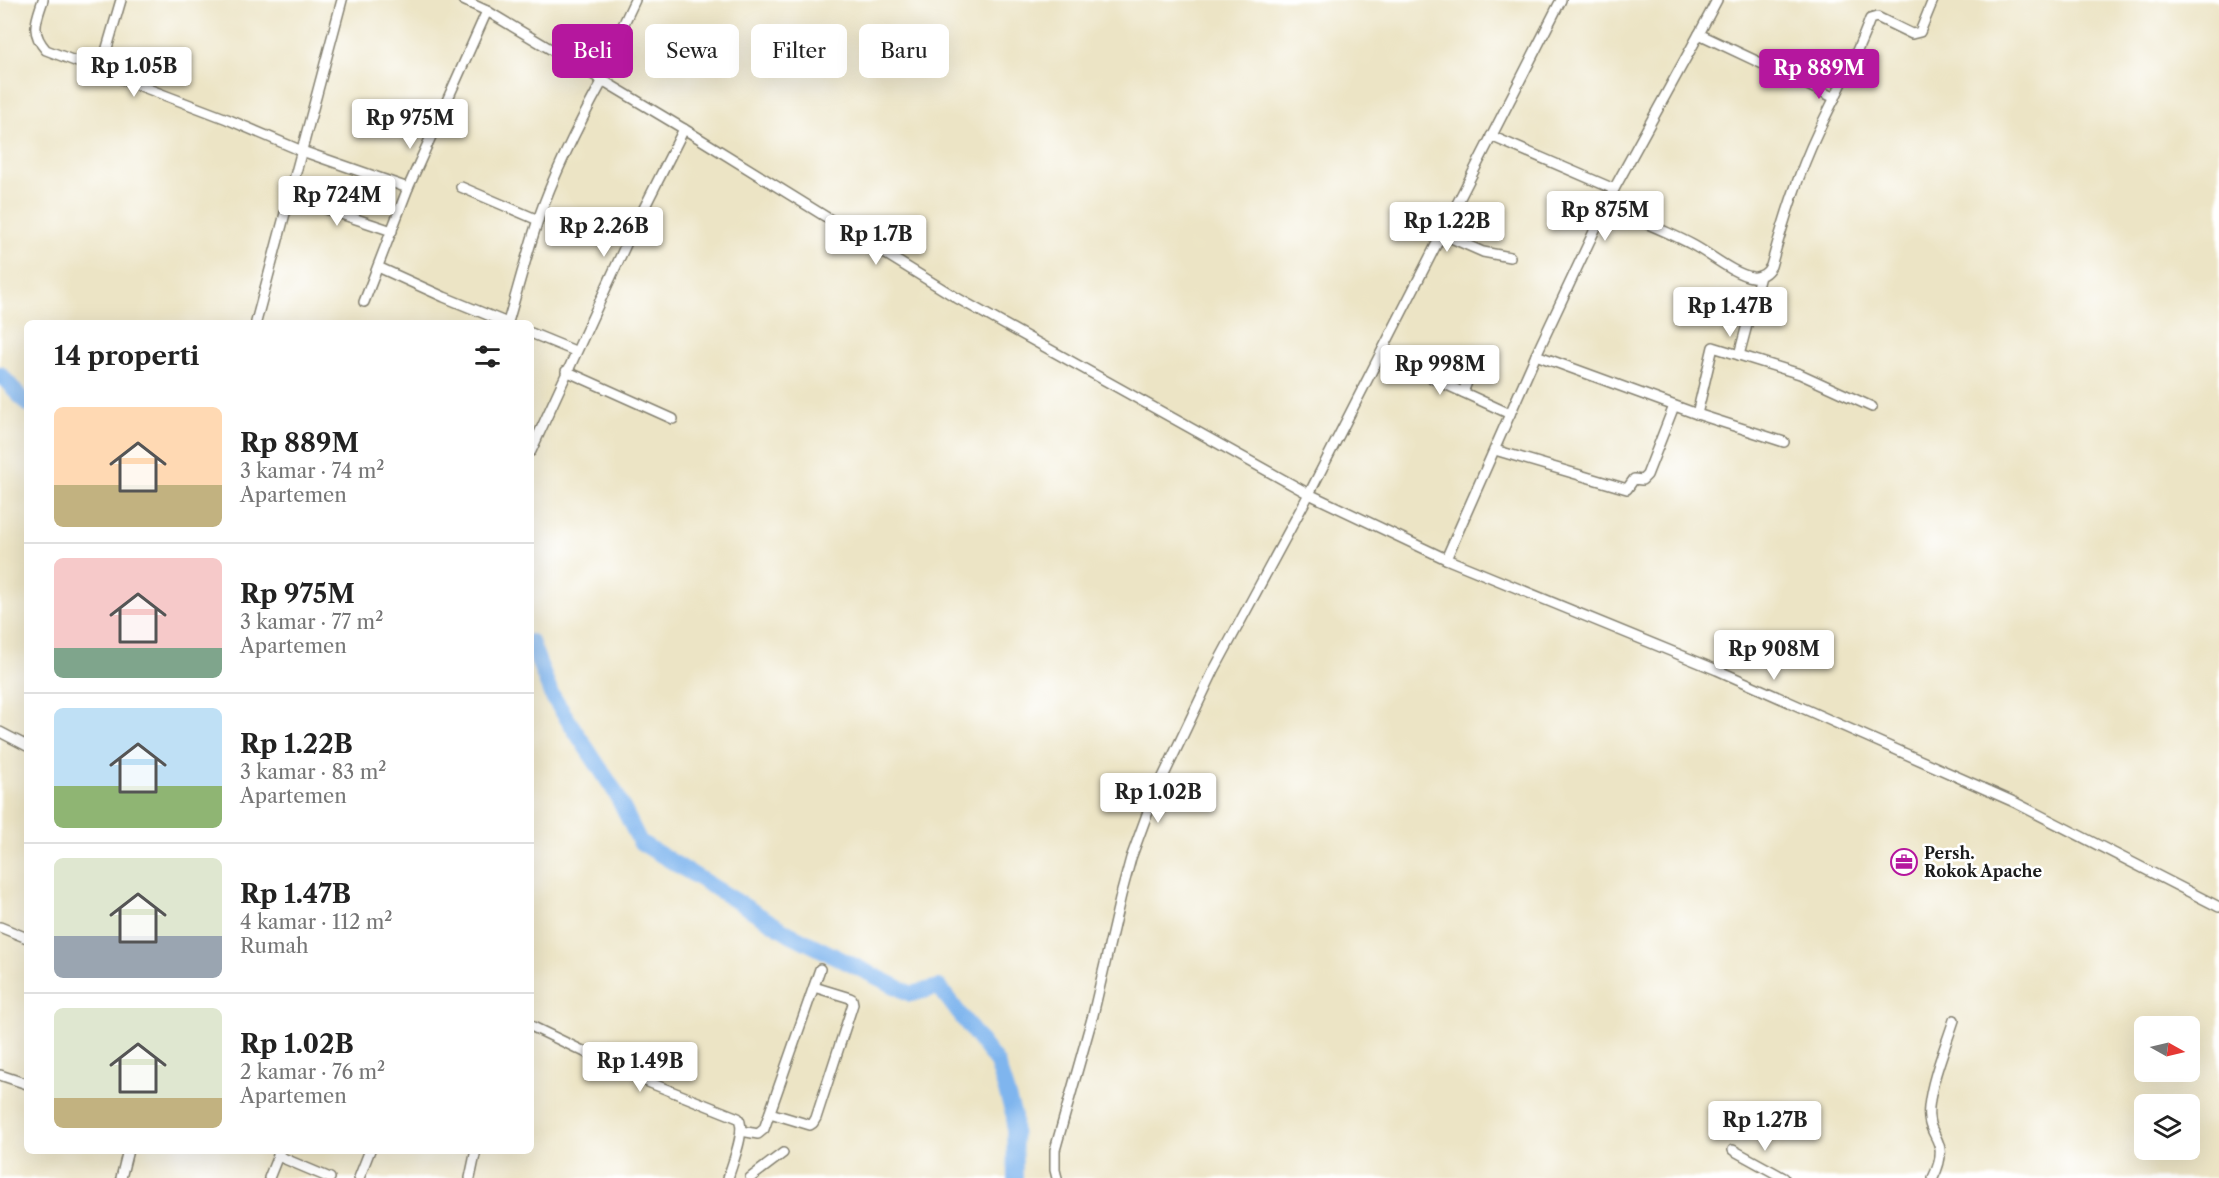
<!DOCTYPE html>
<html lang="id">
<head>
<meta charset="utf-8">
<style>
	body { margin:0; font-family:"Libre Caslon Text",serif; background:#f6f6f6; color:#222; height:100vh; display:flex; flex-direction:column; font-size:22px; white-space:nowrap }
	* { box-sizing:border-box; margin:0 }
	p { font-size:20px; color:#767676 }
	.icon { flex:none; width:33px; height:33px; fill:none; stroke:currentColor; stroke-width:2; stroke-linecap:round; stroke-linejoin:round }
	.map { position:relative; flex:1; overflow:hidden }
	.panel { position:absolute; left:24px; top:320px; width:510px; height:834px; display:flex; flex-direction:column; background:#fff; border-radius:9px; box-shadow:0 6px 24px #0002 }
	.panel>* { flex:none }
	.top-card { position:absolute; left:552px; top:24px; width:570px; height:54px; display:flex; gap:12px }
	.needle { width:39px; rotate:98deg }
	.fabs { position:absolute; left:2134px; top:1016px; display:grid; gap:12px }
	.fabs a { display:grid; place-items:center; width:66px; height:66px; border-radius:9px; background:#fff; box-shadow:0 6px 24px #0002; font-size:30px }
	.price { position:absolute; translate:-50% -51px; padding:0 14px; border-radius:6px; background:#fff; color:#222; font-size:20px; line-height:39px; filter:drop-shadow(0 2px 3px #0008) }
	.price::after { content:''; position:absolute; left:50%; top:36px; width:18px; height:14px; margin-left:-9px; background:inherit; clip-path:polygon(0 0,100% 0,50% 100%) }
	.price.selected { background:#b5179e; color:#fff }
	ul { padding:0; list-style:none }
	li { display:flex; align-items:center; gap:18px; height:150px; padding:0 30px }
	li+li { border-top:2px solid #e0e0e0 }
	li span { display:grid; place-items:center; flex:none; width:168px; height:120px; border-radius:9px; color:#555 }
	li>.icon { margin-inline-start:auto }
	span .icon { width:72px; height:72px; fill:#fffc; stroke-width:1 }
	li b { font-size:26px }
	h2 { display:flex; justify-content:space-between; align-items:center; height:72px; padding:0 30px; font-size:26px }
	.chip { padding:0 21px; border-radius:9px; background:#fff; box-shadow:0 6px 24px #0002; font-size:21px; line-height:54px }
	.chip.selected { background:#b5179e; color:#fff }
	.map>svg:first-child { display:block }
</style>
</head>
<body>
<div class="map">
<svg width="2219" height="1178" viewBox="0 0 2219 1178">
	<rect width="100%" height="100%" fill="#fff"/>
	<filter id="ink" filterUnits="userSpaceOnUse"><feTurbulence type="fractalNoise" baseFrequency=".0167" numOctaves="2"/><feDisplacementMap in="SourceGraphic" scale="12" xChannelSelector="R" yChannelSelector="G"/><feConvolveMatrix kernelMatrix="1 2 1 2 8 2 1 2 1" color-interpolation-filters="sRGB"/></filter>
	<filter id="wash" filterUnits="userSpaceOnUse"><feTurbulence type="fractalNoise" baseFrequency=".008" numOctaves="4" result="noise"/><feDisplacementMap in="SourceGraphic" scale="24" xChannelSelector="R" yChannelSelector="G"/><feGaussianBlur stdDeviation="1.35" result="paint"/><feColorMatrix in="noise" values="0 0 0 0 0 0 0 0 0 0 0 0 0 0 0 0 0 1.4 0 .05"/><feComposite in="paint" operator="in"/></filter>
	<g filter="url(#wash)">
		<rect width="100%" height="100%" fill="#ece4c5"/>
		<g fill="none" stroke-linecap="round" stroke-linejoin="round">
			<g stroke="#7fb5ee" stroke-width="16">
				<path d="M0,374l27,30"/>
				<path d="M531,642l20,52 63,96 26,52 150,92 121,60 28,-7 58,76 17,53 1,62"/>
			</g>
		</g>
	</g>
	<g filter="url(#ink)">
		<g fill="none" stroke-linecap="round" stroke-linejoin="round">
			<defs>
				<g id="minor">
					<path d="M43,0c-7,21 -13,32 3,50l181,69 75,32 106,37"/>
					<path d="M463,0l24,11 197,118 273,169 352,196 137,65 271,111 297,132 205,105"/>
					<path d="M1699,34l18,-34"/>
					<path d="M100,72l21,-72"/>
					<path d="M598,78l37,-78"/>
					<path d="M1491,136l123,53"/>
					<path d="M461,187l77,33"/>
					<path d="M290,197l102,34"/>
					<path d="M1607,206c28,13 57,24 84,38 18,9 42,30 61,33 8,1 15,-4 19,-11 13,-46 27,-92 47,-134 18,-38 38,-74 52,-113l7,-2 35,17 8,-2 13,-32"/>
					<path d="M1442,234l41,18 27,5"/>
					<path d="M378,267l66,30 61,25"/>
					<path d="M364,302l44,-114 79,-177"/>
					<path d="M256,322l86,-322"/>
					<path d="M508,322c10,-34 19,-69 30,-102 17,-49 40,-95 65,-140"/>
					<path d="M531,333l44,18"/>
					<path d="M1382,355l128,59"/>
					<path d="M1536,355l161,59 87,28"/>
					<path d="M1739,355l61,19 72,33"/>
					<path d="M566,371l107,48"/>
					<path d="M1463,392l13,-32"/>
					<path d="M1697,414l16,-67 26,8 21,-79"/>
					<path d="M1495,450l132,39 7,-10 8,1 5,-5 27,-69"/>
					<path d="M531,451l97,-211 56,-111"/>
					<path d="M1446,559l90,-204 78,-166 85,-155 136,64"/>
					<path d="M0,732l27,14"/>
					<path d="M0,927l27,11"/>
					<path d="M531,1026l112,54 95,38c9,11 -6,46 -10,60"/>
					<path d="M0,1075l27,9"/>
					<path d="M770,1113l40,12 3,-2 3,-5 37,-114 -1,-5 -2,-1 -36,-11"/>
					<path d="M741,1131l17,3 6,-5 56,-160"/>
					<path d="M1733,1150l51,28"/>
					<path d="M278,1156l52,22"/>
					<path d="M121,1178l7,-28"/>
					<path d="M269,1178l10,-25"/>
					<path d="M359,1178l11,-28"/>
					<path d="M470,1178l6,-28"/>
					<path d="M750,1178l33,-25"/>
					<path d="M1057,1178l-2,-8v-20l38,-135 28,-120 10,-37 22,-60 61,-128 95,-176 252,-494"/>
					<path d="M1933,1178c20,-41 -8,-38 -4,-71 3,-29 16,-59 25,-87"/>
				</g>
			</defs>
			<use href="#minor" stroke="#848070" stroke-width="12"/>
			<use href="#minor" stroke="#fff" stroke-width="9"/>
		</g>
	</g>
	<defs>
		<symbol id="office-ring" viewBox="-11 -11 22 22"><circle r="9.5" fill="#fff" stroke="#b5179e" stroke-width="1.5"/><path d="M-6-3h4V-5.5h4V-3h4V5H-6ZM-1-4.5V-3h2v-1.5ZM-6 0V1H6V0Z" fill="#b5179e"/></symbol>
	</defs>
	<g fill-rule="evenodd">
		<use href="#office-ring" x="1889" y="847" width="30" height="30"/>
	</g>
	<g text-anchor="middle" stroke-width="5" stroke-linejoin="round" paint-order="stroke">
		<g font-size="16" font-weight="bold" fill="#1c1c1c" stroke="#fff" text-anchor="start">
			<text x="1924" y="859">Persh.<tspan x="1924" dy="18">Rokok Apache</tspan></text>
		</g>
	</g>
</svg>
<div class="fabs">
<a><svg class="needle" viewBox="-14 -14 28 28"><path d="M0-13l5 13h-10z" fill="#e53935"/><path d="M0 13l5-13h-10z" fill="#767676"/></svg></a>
<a><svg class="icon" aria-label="layers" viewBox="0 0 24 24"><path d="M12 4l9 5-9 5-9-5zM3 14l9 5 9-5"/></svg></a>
</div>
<b class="price" style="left:134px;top:98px">Rp 1.05B</b>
<b class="price selected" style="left:1819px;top:100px">Rp 889M</b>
<b class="price" style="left:410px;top:150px">Rp 975M</b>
<b class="price" style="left:337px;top:227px">Rp 724M</b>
<b class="price" style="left:1605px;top:242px">Rp 875M</b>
<b class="price" style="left:1447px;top:253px">Rp 1.22B</b>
<b class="price" style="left:604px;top:258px">Rp 2.26B</b>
<b class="price" style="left:876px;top:266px">Rp 1.7B</b>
<b class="price" style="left:1730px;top:338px">Rp 1.47B</b>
<b class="price" style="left:1440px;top:396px">Rp 998M</b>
<b class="price" style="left:1774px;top:681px">Rp 908M</b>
<b class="price" style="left:1158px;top:824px">Rp 1.02B</b>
<b class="price" style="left:640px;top:1093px">Rp 1.49B</b>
<b class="price" style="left:1765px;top:1152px">Rp 1.27B</b>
<div class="top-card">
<a class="chip selected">Beli</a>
<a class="chip">Sewa</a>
<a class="chip">Filter</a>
<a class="chip">Baru</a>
</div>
<section class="panel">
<h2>14 properti<svg class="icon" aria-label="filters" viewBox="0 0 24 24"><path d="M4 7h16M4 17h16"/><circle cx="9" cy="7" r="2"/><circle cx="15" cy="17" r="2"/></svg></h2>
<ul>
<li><span style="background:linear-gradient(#ffd9b3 65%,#c2b280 0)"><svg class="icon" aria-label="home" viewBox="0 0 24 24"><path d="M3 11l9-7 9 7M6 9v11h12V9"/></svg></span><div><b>Rp 889M</b><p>3 kamar · 74 m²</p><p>Apartemen</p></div></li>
<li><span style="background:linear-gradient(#f6c9c9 75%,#7fa58c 0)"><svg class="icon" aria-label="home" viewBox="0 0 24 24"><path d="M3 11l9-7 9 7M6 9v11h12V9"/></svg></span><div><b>Rp 975M</b><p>3 kamar · 77 m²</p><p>Apartemen</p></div></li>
<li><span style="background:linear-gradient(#bfe0f5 65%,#8fb573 0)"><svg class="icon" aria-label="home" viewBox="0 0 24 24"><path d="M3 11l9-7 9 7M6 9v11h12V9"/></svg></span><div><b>Rp 1.22B</b><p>3 kamar · 83 m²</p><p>Apartemen</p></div></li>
<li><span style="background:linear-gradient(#dfe7d0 65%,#9aa5b1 0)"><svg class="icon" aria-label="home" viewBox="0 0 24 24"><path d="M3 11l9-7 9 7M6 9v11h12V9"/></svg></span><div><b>Rp 1.47B</b><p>4 kamar · 112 m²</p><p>Rumah</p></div></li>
<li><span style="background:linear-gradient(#dfe7d0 75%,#c2b280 0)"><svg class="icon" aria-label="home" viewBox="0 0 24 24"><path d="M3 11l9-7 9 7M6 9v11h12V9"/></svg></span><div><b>Rp 1.02B</b><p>2 kamar · 76 m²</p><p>Apartemen</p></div></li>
</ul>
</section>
</div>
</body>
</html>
